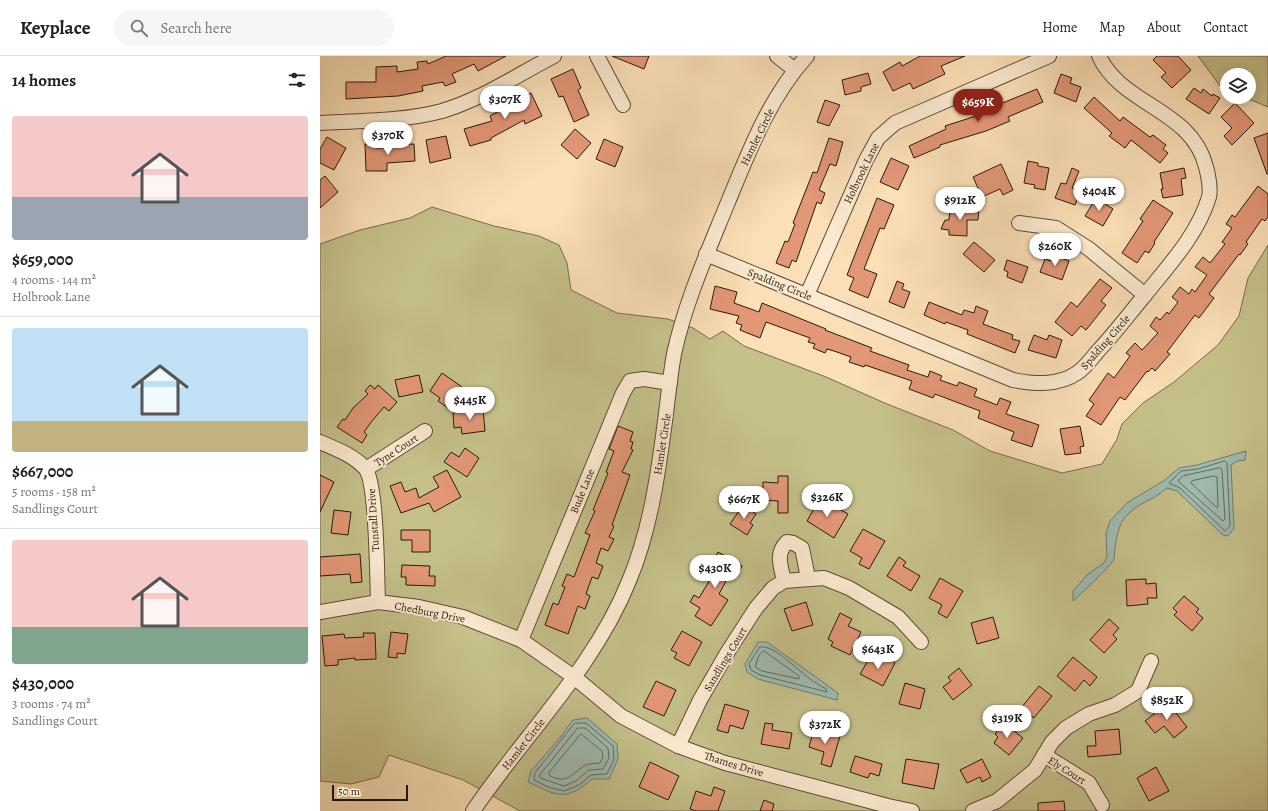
<!DOCTYPE html>
<html lang="en">
<head>
<meta charset="utf-8">
<style>
	body { margin:0; font-family:Alegreya,serif; background:#f6f6f6; color:#222; height:100vh; display:flex; flex-direction:column; font-size:15px; white-space:nowrap }
	* { box-sizing:border-box; margin:0 }
	p { font-size:13px; color:#767676 }
	.icon { flex:none; width:22px; height:22px; fill:none; stroke:currentColor; stroke-width:2; stroke-linecap:round; stroke-linejoin:round }
	.map { position:relative; flex:1; overflow:hidden }
	.details { display:flex; flex-direction:column; background:#fff; width:320px }
	.details>* { flex:none }
	.controls { position:absolute; left:900px; top:12px; display:grid; gap:8px }
	.controls a { display:grid; place-items:center; width:36px; height:36px; border-radius:50%; background:#fff; box-shadow:0 2px 10px #0003; font-size:20px }
	.scale { position:absolute; left:12px; bottom:10px; width:76px; box-sizing:border-box; padding-left:4px; border:2px solid #29190d; border-top:0; font-size:11px; line-height:14px; white-space:nowrap; color:#29190d; -webkit-text-stroke:3px #fcead0; paint-order:stroke }
	.price { position:absolute; translate:-50% -34px; padding:0 9px; border-radius:14px; background:#fff; color:#222; font-size:13px; line-height:26px; filter:drop-shadow(0 1px 2px #0008) }
	.price::after { content:''; position:absolute; left:50%; top:24px; width:12px; height:9px; margin-left:-6px; background:inherit; clip-path:polygon(0 0,100% 0,50% 100%) }
	.price.selected { background:#8f2418; color:#fff }
	ul { padding:0; list-style:none }
	li { display:grid; align-content:center; gap:8px; height:212px; padding:0 12px }
	li+li { border-top:1px solid #e0e0e0 }
	li span { display:grid; place-items:center; height:124px; border-radius:4px; color:#555 }
	li>.icon { margin-inline-start:auto }
	span .icon { width:72px; height:72px; fill:#fffc; stroke-width:1 }
	li b { font-size:17px }
	h2 { display:flex; justify-content:space-between; align-items:center; height:48px; padding:0 12px; font-size:17px }
	header { display:flex; align-items:center; gap:24px; box-sizing:border-box; height:56px; padding:0 20px; background:#fff; border-bottom:1px solid #e0e0e0 }
	header strong { font-size:19px }
	nav { display:flex; gap:22px; margin-inline-start:auto; font-size:14px }
	.search { width:280px; height:36px; background:#f6f6f6; display:flex; align-items:center; gap:10px; box-sizing:border-box; padding:0 14px; border-radius:22px; color:#767676; font-size:15px }
	main { display:flex; flex:1; min-height:0 }
	.map>svg:first-child { display:block }
</style>
</head>
<body>
<header>
<strong>Keyplace</strong>
<div class="search"><svg class="icon" aria-label="search" viewBox="0 0 24 24"><circle cx="10" cy="10" r="6"/><path d="M15 15l6 6"/></svg>Search here</div>
<nav><a>Home</a><a>Map</a><a>About</a><a>Contact</a></nav>
</header>
<main>
<section class="details">
<h2>14 homes<svg class="icon" aria-label="filters" viewBox="0 0 24 24"><path d="M4 7h16M4 17h16"/><circle cx="9" cy="7" r="2"/><circle cx="15" cy="17" r="2"/></svg></h2>
<ul>
<li><span style="background:linear-gradient(#f6c9c9 65%,#9aa5b1 0)"><svg class="icon" aria-label="home" viewBox="0 0 24 24"><path d="M3 11l9-7 9 7M6 9v11h12V9"/></svg></span><div><b>$659,000</b><p>4 rooms · 144 m²</p><p>Holbrook Lane</p></div></li>
<li><span style="background:linear-gradient(#bfe0f5 75%,#c2b280 0)"><svg class="icon" aria-label="home" viewBox="0 0 24 24"><path d="M3 11l9-7 9 7M6 9v11h12V9"/></svg></span><div><b>$667,000</b><p>5 rooms · 158 m²</p><p>Sandlings Court</p></div></li>
<li><span style="background:linear-gradient(#f6c9c9 70%,#7fa58c 0)"><svg class="icon" aria-label="home" viewBox="0 0 24 24"><path d="M3 11l9-7 9 7M6 9v11h12V9"/></svg></span><div><b>$430,000</b><p>3 rooms · 74 m²</p><p>Sandlings Court</p></div></li>
</ul>
</section>
<div class="map">
<svg width="948" height="755" viewBox="0 0 948 755">
	<rect width="100%" height="100%" fill="#fbdfb7"/>
	<filter id="stains"><feTurbulence type="fractalNoise" baseFrequency=".005" numOctaves="4"/><feColorMatrix values="0 0 0 0 .2 0 0 0 0 .09 0 0 0 0 .02 0 0 0 .5 -.17"/></filter>
	<radialGradient id="worn" r=".72"><stop offset=".6" stop-color="#630" stop-opacity="0"/><stop offset="1" stop-color="#630" stop-opacity=".3"/></radialGradient>
	<g fill="#c5c08a" stroke="#776c4c">
		<path d="M878,0h70v51l-24,-10h5v-22h-22v15l-7,-4z"/>
		<path d="M112,151l62,19 45,10 20,9 8,18 4,27 46,23 51,6 25,9 17,11 13,-8 21,15 82,31 61,27 66,26 37,21 72,22 40,-9 15,-25 5,-15 21,-21 31,-21 44,-37 21,-29 9,-38 20,-33v566h-748l-57,-31 -74,-25 -10,22 -28,7 -31,-3v-537l40,-14 50,-12z"/>
	</g>
	<g fill="#9fbcb1" stroke="#707b6f">
		<path d="M926,395l-1,9 -8,1 -6,4 3,63 -6,8 -5,-1 -46,-44 -10,-3c-15,14 -31,14 -44,32 -4,6 -7,20 -8,27 -1,3 0,9 -1,12 -4,8 -34,36 -41,42v-10l15,-17 16,-11 3,-6 -1,-24 4,-12 17,-18 38,-23 14,-12 18,-3z"/>
		<path d="M438,586h9l71,51 -1,7 -79,-21 -11,-7 -2,-8z"/>
		<path d="M267,662l30,26 1,15 -9,20h-17c-26,23 -35,17 -64,3l3,-11 27,-31 15,-20z"/>
	</g>
	<g fill="none" stroke-linecap="round" stroke-linejoin="round">
		<g stroke="#646a5f" stroke-width="1">
			<path d="M905,405l2,2 3,63 -5,5 -45,-43 -11,-5 12,-12 17,-2z"/>
			<path d="M900,412l2,2 3,49 -2,2 -45,-40 5,-5z"/>
			<path d="M894,420l3,1 1,30 -1,1 -26,-25 1,-2z"/>
			<path d="M440,591c14,-3 38,24 50,32 5,4 11,7 16,10l1,3 -67,-17 -9,-5 -2,-6z"/>
			<path d="M444,595l35,25v3l-37,-8 -7,-4 4,-12z"/>
			<path d="M255,667h11l27,23 1,13 -7,15 -16,1 -12,10 -15,6 -16,-4 -14,-7 1,-7z"/>
			<path d="M258,672h7l23,20 1,10 -6,11 -14,1 -13,11 -12,5 -24,-8v-3z"/>
			<path d="M261,678l21,17 1,6 -3,6c-5,1 -11,0 -16,3 -14,9 -16,18 -34,10l-1,-3z"/>
		</g>
	</g>
	<g fill="#e29777" stroke="#29190d">
		<path d="M126,0h60l-28,15 -4,-7 -22,10 4,8 -11,4 -2,-4 -21,4 1,5 -25,5 -52,3v-17h30v-15l21,-1v6l21,-3 -1,-7 10,-1 1,3z"/>
		<path d="M292,0h37l-5,13z"/>
		<path d="M600,0h45l-24,10 4,8 -32,15 -3,-6 -17,8 -10,-19 17,-10 2,4z"/>
		<path d="M837,0h21l13,14 -19,18 -11,-11 5,-4 -13,-13z"/>
		<path d="M253,13l8,19 -3,2 11,25 -15,7 -11,-26 -4,1 -8,-18z"/>
		<path d="M548,17l3,11 -10,3v4l-16,4 -3,-15z"/>
		<path d="M741,18l11,4 -2,5 11,4 -5,15 -22,-9z"/>
		<path d="M874,32l7,5 2,-4 9,7 1,-2 7,4 -11,16 -23,-15z"/>
		<path d="M717,33l6,13 -35,15 2,4 -24,10 -46,14v2l-26,11 -5,-12 37,-17 -1,-3 34,-11 -1,-2z"/>
		<path d="M211,37l11,23 -17,8 -1,-4 -33,18v2l-21,6 -6,-17 28,-8 -2,-5 25,-14v-2z"/>
		<path d="M774,41l26,24 3,-4 27,20 3,-2 13,10 -3,4 5,4 -8,10 -29,-23 -6,8 -16,-12 3,-3 -28,-25z"/>
		<path d="M505,44l15,5 -11,21 -12,-4z"/>
		<path d="M915,47l19,20 -22,22 -8,-9 8,-8 -11,-11z"/>
		<path d="M255,73l16,14 -14,16 -16,-14z"/>
		<path d="M948,77v41h-1l-13,-36z"/>
		<path d="M126,80l5,22 -21,5 -4,-23z"/>
		<path d="M7,81l19,11 -12,22 -14,-7v-14z"/>
		<path d="M509,82l14,4 -7,24 -6,-2 -11,26 6,3 -4,11 -4,-2 -21,60 -4,-2 -3,8 -13,-5 9,-22 3,1 7,-18 -2,-1 20,-51 4,1z"/>
		<path d="M284,83l19,8 -8,20 -19,-8z"/>
		<path d="M45,88h11v4h16v-3l22,-1 1,17 -28,2v8h-21z"/>
		<path d="M571,102l18,8 -11,24 -18,-8z"/>
		<path d="M708,105l10,2v3l11,2 -4,22 -11,-2 1,-3 -11,-2z"/>
		<path d="M681,108l12,26 -10,5 -3,-6 -18,8 -9,-20z"/>
		<path d="M752,112l7,3 -7,17 9,3 -6,14 -20,-7 6,-15 5,1z"/>
		<path d="M864,112l2,10 -5,1 2,16 -20,3 -2,-9h2l-3,-16z"/>
		<path d="M5,120l13,16 -18,16v-28z"/>
		<path d="M938,130l10,8v23l-3,4 -3,-2 -16,23 2,2 -8,11 -1,-1 -30,40 5,4 -15,20 -4,-3 -28,37 3,2 -15,17 -3,-3 -4,4 -1,-1 -22,29 -5,-3 -19,28 -15,-9 8,-12 -5,-4 19,-27 6,5 16,-22 -4,-3 9,-10 7,7 16,-17 -8,-7 6,-9 4,3 7,-8 2,2 9,-12 -6,-5 8,-10 9,7 3,-5 3,3 12,-17 -12,-8 8,-10 7,6 15,-19 -3,-2 10,-14 -6,-4 6,-9 3,2z"/>
		<path d="M557,142l17,7 -10,24 -4,-1 -16,41 13,5 -9,24 -19,-8 5,-12 -7,-3z"/>
		<path d="M776,142l17,11 -10,17 -18,-10z"/>
		<path d="M833,144l20,13 -19,29 1,1 -6,10 -4,-2 -8,12 -15,-10 21,-32 -3,-2z"/>
		<path d="M630,152l29,1 -1,11h-11v16l-18,-1v-5l-8,-1 4,-9h4z"/>
		<path d="M654,186l21,18 -11,12 -21,-18z"/>
		<path d="M733,199l16,6 -7,19 -22,-8 5,-13 6,2z"/>
		<path d="M687,204l21,7 -6,16 -15,-6 1,-5 -4,-2z"/>
		<path d="M780,223l12,9 -11,13 5,4 -20,25 -5,-4 -9,10 -17,-14 16,-20 6,5z"/>
		<path d="M577,225l7,3 -2,5 8,3 -6,16 -15,-6z"/>
		<path d="M395,230l22,6 -3,11 25,9 3,-9 64,26 -1,1 47,18 -2,3 39,14 -2,5 21,7 2,-6 12,5 -2,4 17,6 2,-4 18,7 -3,7 23,9 3,-7 11,4 -5,12 33,11 -7,22 -21,-7 3,-8 -36,-14 2,-7 -45,-17 -2,4 -24,-9 3,-8 -47,-16 -1,2 -15,-5 2,-5 -17,-6 -7,-2 -2,4 -12,-5 2,-4 -7,-2 2,-4 -44,-16 -6,16 -20,-8 2,-5 -6,-2 3,-7 -29,-7z"/>
		<path d="M609,246l33,13 2,-5 10,3 2,-7 12,5 -5,13 30,11 -1,4 8,2 -5,12 -48,-19 1,-4 -22,-8 -1,2 -21,-9z"/>
		<path d="M714,279l13,5 2,-5 13,5 -6,18 -28,-8z"/>
		<path d="M122,317l20,14 -14,21 -10,-7 2,-3 -10,-7z"/>
		<path d="M99,319l4,17 -24,5 -4,-17z"/>
		<path d="M50,329l5,4 3,-4 19,17 -8,9 -5,-4 -12,14 -8,11 3,3 -5,8 -25,-16 6,-8 2,1 8,-12 15,-14 -3,-3z"/>
		<path d="M163,353l2,22 -23,3 -1,-7 -7,1 -1,-15z"/>
		<path d="M298,370l15,6 -3,9 3,1 -2,7 2,1 -11,22 8,3 -18,50 2,1 -5,11 5,2 -6,12 -7,-3 -5,15 7,3 -5,13 -6,-2 -6,17 4,2 -5,13 -7,-3 -10,28 -23,-9 8,-22 5,2 7,-18 -3,-1 5,-12 7,3 16,-42 -5,-2 10,-22 -2,-1 15,-37 -2,-1 8,-21 -5,-2z"/>
		<path d="M760,370l4,20 -4,1 1,6 -16,2 -5,-26z"/>
		<path d="M145,392l14,10 -12,19 -23,-15 7,-10 8,5z"/>
		<path d="M127,414l14,27 -27,15 -5,-9 -28,10 -11,-27 11,-4 4,10 11,-4 3,10 20,-11 -6,-10z"/>
		<path d="M0,419l14,7 -14,30z"/>
		<path d="M458,420h10v37h-10v-12l-15,-1v-18l15,1z"/>
		<path d="M500,442l28,16 -14,24 -27,-17z"/>
		<path d="M423,449l13,9 -6,9 3,2 -6,10 -17,-11z"/>
		<path d="M14,454l17,2 -3,23 -17,-2z"/>
		<path d="M543,473l22,12 -16,28 -10,-5 3,-6 -12,-7z"/>
		<path d="M81,474h29v22h-18v-12h-11z"/>
		<path d="M398,496l24,14 -5,9 -6,-3 -12,22 9,6 -17,26 -16,-10 5,-8 -10,-6 4,-7 5,3 12,-20 -5,-3z"/>
		<path d="M40,498l2,28 -11,1 -1,-9 -30,2v-19z"/>
		<path d="M579,501l7,5 -3,4 17,10 -9,15 -24,-15z"/>
		<path d="M82,509l28,1 -1,10h6v10l-29,-1v-8h-5z"/>
		<path d="M620,522l23,13 -16,27 -9,-5 4,-8 -13,-7z"/>
		<path d="M826,523v5l10,-1 1,15h-10l1,6 -21,2 -1,-26z"/>
		<path d="M864,540l15,13 -3,3 7,6 -11,13 -18,-16 3,-3 -4,-4z"/>
		<path d="M486,546l7,23 -21,6 -8,-22z"/>
		<path d="M520,557l12,6 -4,7 13,6 -11,23 -19,-9 2,-4 -5,-3z"/>
		<path d="M673,561l6,21 -22,6 -6,-21z"/>
		<path d="M789,563l10,9 -6,7 4,4 -13,14 -14,-13z"/>
		<path d="M362,575l20,11 -13,24 -15,-8 3,-5 -6,-3z"/>
		<path d="M71,576l17,2 -3,20 -8,-1v5l-9,-1z"/>
		<path d="M43,577h12l1,26 -21,1v-2l-17,2v5l-13,1 -3,-30 22,-2 1,4 19,-1z"/>
		<path d="M562,600l13,7 -12,23 -23,-12 9,-15 9,5z"/>
		<path d="M753,601l24,20 -7,9 -6,-6 -9,11 -18,-15z"/>
		<path d="M639,612l13,17 -19,15 -10,-13 8,-6 -3,-4z"/>
		<path d="M336,625l20,9 -12,26 -21,-9z"/>
		<path d="M585,627l20,6 -5,20 -21,-5z"/>
		<path d="M719,630l13,10 -18,22 -13,-10z"/>
		<path d="M848,647l19,24 -13,11 -10,-12 -9,7 -10,-12z"/>
		<path d="M405,648l24,7 -6,18 -13,-4 -2,8 -11,-3z"/>
		<path d="M445,667l8,1 -1,6 20,3 -3,16 -28,-5z"/>
		<path d="M684,667l19,15 -14,17 -15,-12 4,-6 -3,-3z"/>
		<path d="M494,672l26,8 -9,31 -10,-3 3,-12 -15,-5z"/>
		<path d="M799,673l2,25 -33,3 -1,-11h9l-1,-15z"/>
		<path d="M535,700l27,8 -3,12 -9,-3 -2,5 -18,-6z"/>
		<path d="M586,703l33,5 -5,25 -32,-6z"/>
		<path d="M662,703l9,18 -9,5 -2,-5 -13,6 -7,-13z"/>
		<path d="M330,706l29,14 -11,24 -29,-13z"/>
		<path d="M836,711l13,24 -20,10 -12,-23z"/>
		<path d="M394,731l11,4 -7,20h-22l-6,-2 6,-18 15,5z"/>
		<path d="M444,744l10,4 -2,7h-12z"/>
		<path d="M744,745l1,10h-27v-8z"/>
	</g>
	<g fill="none" stroke-linecap="round" stroke-linejoin="round">
		<defs>
			<g id="minor">
				<path d="M277,0l26,49"/>
				<path d="M457,0l18,14"/>
				<path d="M0,67c38,-2 85,-2 122,-12 40,-12 75,-36 112,-55"/>
				<path d="M699,167l37,5 33,21 56,46"/>
				<path d="M386,198l307,126c21,4 45,6 64,-7 8,-5 15,-15 21,-22 17,-18 31,-37 47,-56 24,-30 53,-61 64,-98 2,-8 -1,-23 -3,-30 -14,-58 -84,-61 -107,-111"/>
				<path d="M487,239l59,-135 12,-22 17,-15 154,-67"/>
				<path d="M0,386c16,7 33,13 45,26 12,13 12,111 13,134"/>
				<path d="M46,413l59,-38"/>
				<path d="M464,525c-3,-15 -9,-27 3,-39l6,1 9,5 6,30"/>
				<path d="M0,556l58,-10 41,5 44,10 58,23 53,37 47,39 57,30 47,17 163,43 24,5"/>
				<path d="M201,584l102,-247 7,-12 14,-2 26,4"/>
				<path d="M358,690l22,-46 27,-47 29,-45 17,-20 11,-7 40,-3 25,10 49,29 23,25"/>
				<path d="M724,699l45,28 13,22"/>
				<path d="M153,755c51,-76 121,-143 156,-230 21,-50 29,-106 36,-160 3,-22 5,-45 9,-67 11,-51 32,-98 52,-147 22,-53 42,-108 81,-151"/>
				<path d="M653,755l24,-10 38,-31 17,-28 14,-14 23,-14 26,-9 23,-14 13,-30"/>
			</g>
		</defs>
		<use href="#minor" stroke="#5e4a38" stroke-width="16"/>
		<use href="#minor" stroke="#fcead0" stroke-width="14"/>
	</g>
	<g text-anchor="middle" stroke-width="4" stroke-linejoin="round" paint-order="stroke">
		<g font-size="11" fill="#29190d" stroke="#fcead0">
			<text transform="translate(437 81) rotate(-64)" y="4">Hamlet Circle</text>
			<text transform="translate(541 117) rotate(-64)" y="4">Holbrook Lane</text>
			<text transform="translate(460 228) rotate(22)" y="4">Spalding Circle</text>
			<text transform="translate(785 286) rotate(-49)" y="4">Spalding Circle</text>
			<text transform="translate(342 388) rotate(-81)" y="4">Hamlet Circle</text>
			<text transform="translate(76 394) rotate(-33)" y="4">Tyne Court</text>
			<text transform="translate(262 435) rotate(-68)" y="4">Bude Lane</text>
			<text transform="translate(53 464) rotate(-94)" y="4">Tunstall Drive</text>
			<text transform="translate(110 556) rotate(11)" y="4">Chedburg Drive</text>
			<text transform="translate(405 603) rotate(-59)" y="4">Sandlings Court</text>
			<text transform="translate(203 688) rotate(-52)" y="4">Hamlet Circle</text>
			<text transform="translate(414 708) rotate(17)" y="4">Thames Drive</text>
			<text transform="translate(747 714) rotate(32)" y="4">Ely Court</text>
		</g>
	</g>
	<rect width="100%" height="100%" filter="url(#stains)"/>
	<rect width="100%" height="100%" fill="url(#worn)"/>
</svg>
<div class="controls">
<a><svg class="icon" aria-label="layers" viewBox="0 0 24 24"><path d="M12 4l9 5-9 5-9-5zM3 14l9 5 9-5"/></svg></a>
</div>
<div class="scale">50 m</div>
<b class="price" style="left:185px;top:64px">$307K</b>
<b class="price selected" style="left:658px;top:67px">$659K</b>
<b class="price" style="left:68px;top:100px">$370K</b>
<b class="price" style="left:779px;top:156px">$404K</b>
<b class="price" style="left:640px;top:165px">$912K</b>
<b class="price" style="left:735px;top:211px">$260K</b>
<b class="price" style="left:150px;top:365px">$445K</b>
<b class="price" style="left:507px;top:462px">$326K</b>
<b class="price" style="left:424px;top:464px">$667K</b>
<b class="price" style="left:395px;top:533px">$430K</b>
<b class="price" style="left:558px;top:614px">$643K</b>
<b class="price" style="left:847px;top:665px">$852K</b>
<b class="price" style="left:687px;top:683px">$319K</b>
<b class="price" style="left:505px;top:689px">$372K</b>
</div>
</main>
</body>
</html>
